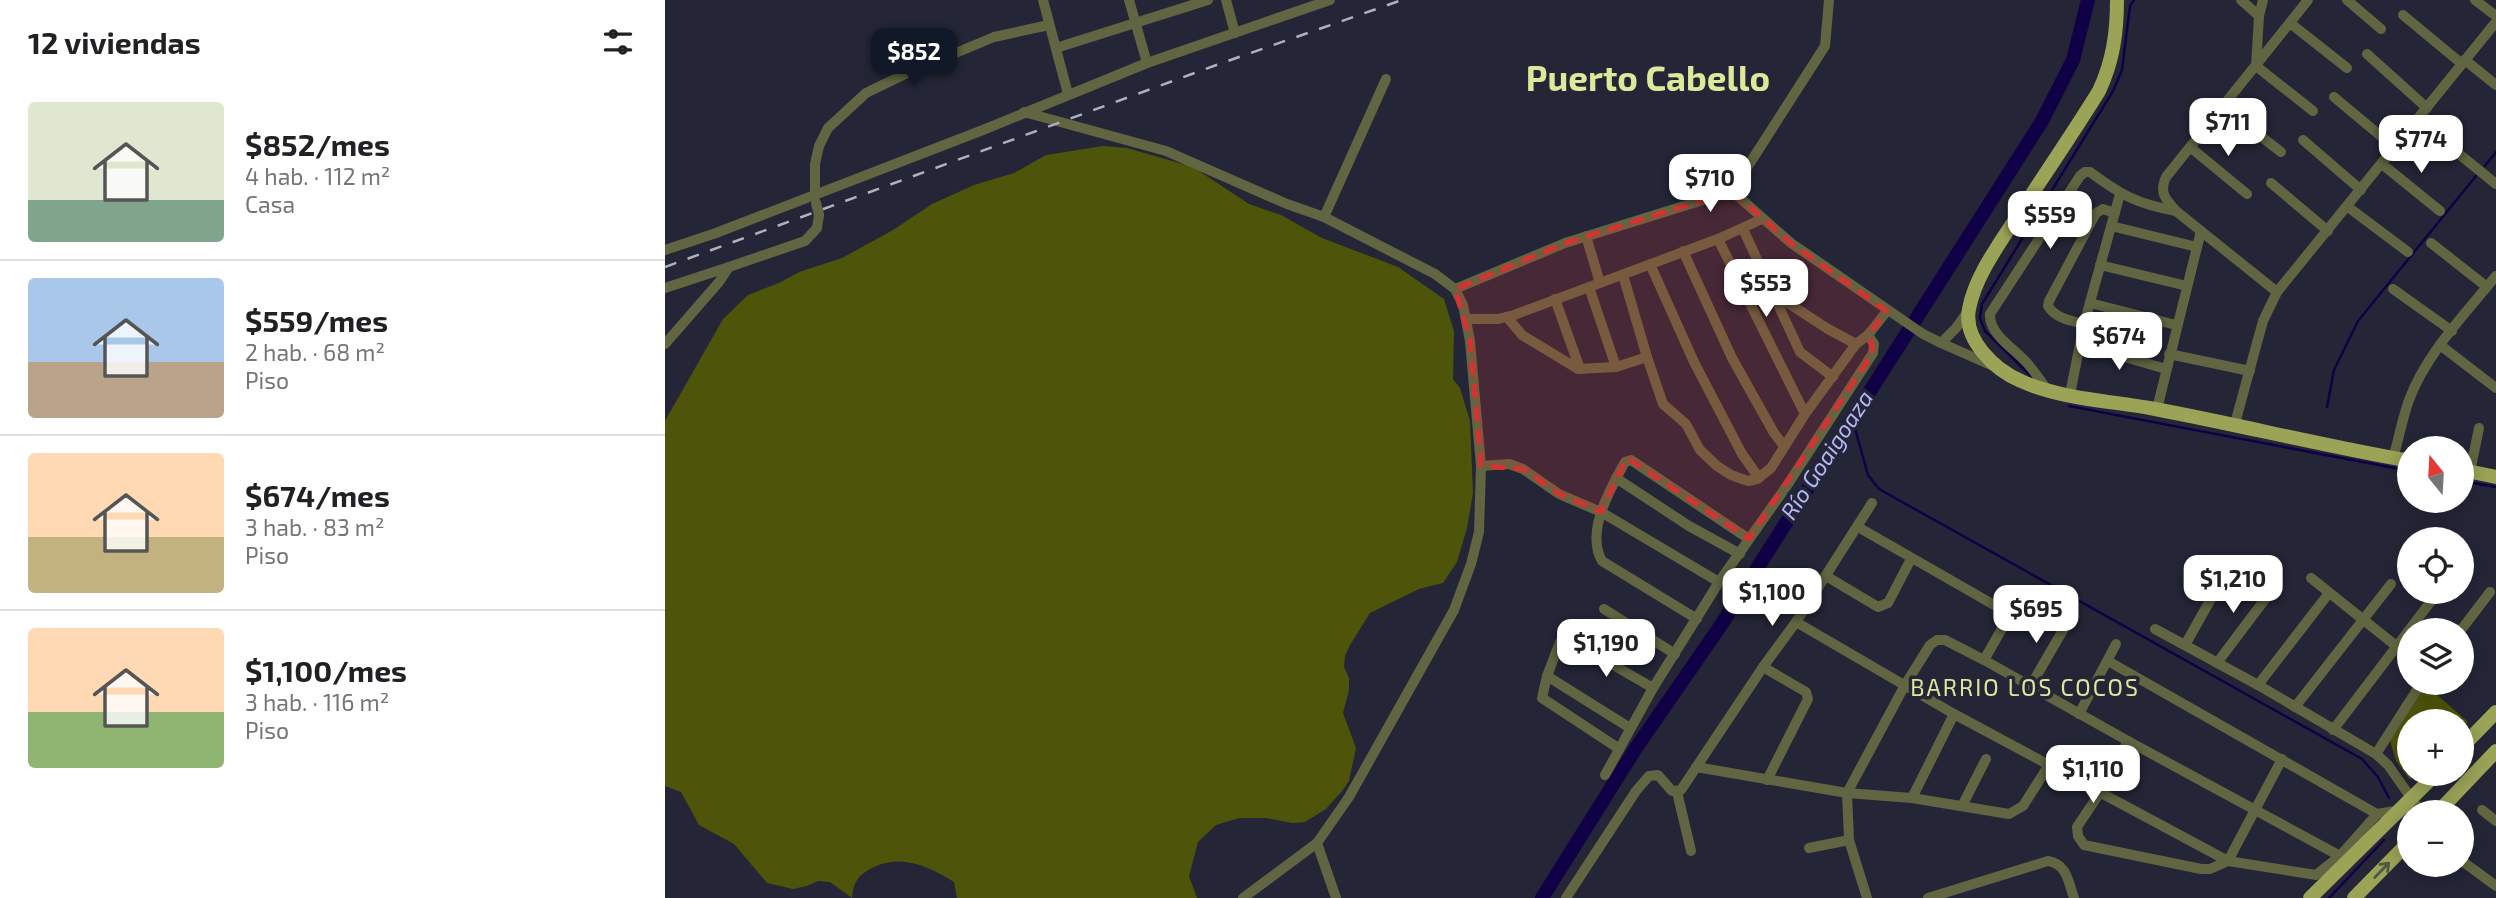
<!DOCTYPE html>
<html lang="es">
<head>
<meta charset="utf-8">
<style>
	body { margin:0; font-family:"Exo 2",sans-serif; background:#f6f6f6; color:#202124; height:100vh; display:flex; flex-direction:column; font-size:26px; white-space:nowrap }
	* { box-sizing:border-box; margin:0 }
	p { font-size:23px; color:#757577 }
	.icon { flex:none; width:38px; height:38px; fill:none; stroke:currentColor; stroke-width:2; stroke-linecap:round; stroke-linejoin:round }
	.map { position:relative; flex:1; overflow:hidden }
	.panel { display:flex; flex-direction:column; background:#fff; width:665px }
	.panel>* { flex:none }
	.needle { width:46px; rotate:342deg }
	.fabs { position:absolute; left:1732px; top:436px; display:grid; gap:14px }
	.fabs a { display:grid; place-items:center; width:77px; height:77px; border-radius:50%; background:#fff; box-shadow:0 4px 18px #0003; font-size:35px }
	.price { position:absolute; translate:-50% -60px; padding:0 16px; border-radius:14px; background:#fff; color:#222; font-size:23px; line-height:46px; filter:drop-shadow(0 2px 4px #0008) }
	.price::after { content:''; position:absolute; left:50%; top:42px; width:21px; height:16px; margin-left:-10px; background:inherit; clip-path:polygon(0 0,100% 0,50% 100%) }
	.price.selected { background:#111827; color:#fff }
	ul { padding:0; list-style:none }
	li { display:flex; align-items:center; gap:21px; height:175px; padding:0 28px }
	li+li { border-top:2px solid #e0e0e0 }
	li span { display:grid; place-items:center; flex:none; width:196px; height:140px; border-radius:7px; color:#555 }
	li>.icon { margin-inline-start:auto }
	span .icon { width:84px; height:84px; fill:#fffc; stroke-width:1 }
	li b { font-size:30px }
	h2 { display:flex; justify-content:space-between; align-items:center; height:84px; padding:0 28px; font-size:30px }
	main { display:flex; flex:1; min-height:0 }
	.map>svg:first-child { display:block }
</style>
</head>
<body>
<main>
<section class="panel">
<h2>12 viviendas<svg class="icon" aria-label="filters" viewBox="0 0 24 24"><path d="M4 7h16M4 17h16"/><circle cx="9" cy="7" r="2"/><circle cx="15" cy="17" r="2"/></svg></h2>
<ul>
<li><span style="background:linear-gradient(#dfe7d0 70%,#7fa58c 0)"><svg class="icon" aria-label="home" viewBox="0 0 24 24"><path d="M3 11l9-7 9 7M6 9v11h12V9"/></svg></span><div><b>$852/mes</b><p>4 hab. · 112 m²</p><p>Casa</p></div></li>
<li><span style="background:linear-gradient(#a9c7e8 60%,#b9a48a 0)"><svg class="icon" aria-label="home" viewBox="0 0 24 24"><path d="M3 11l9-7 9 7M6 9v11h12V9"/></svg></span><div><b>$559/mes</b><p>2 hab. · 68 m²</p><p>Piso</p></div></li>
<li><span style="background:linear-gradient(#ffd9b3 60%,#c2b280 0)"><svg class="icon" aria-label="home" viewBox="0 0 24 24"><path d="M3 11l9-7 9 7M6 9v11h12V9"/></svg></span><div><b>$674/mes</b><p>3 hab. · 83 m²</p><p>Piso</p></div></li>
<li><span style="background:linear-gradient(#ffd9b3 60%,#8fb573 0)"><svg class="icon" aria-label="home" viewBox="0 0 24 24"><path d="M3 11l9-7 9 7M6 9v11h12V9"/></svg></span><div><b>$1,100/mes</b><p>3 hab. · 116 m²</p><p>Piso</p></div></li>
</ul>
</section>
<div class="map">
<svg width="1831" height="898" viewBox="0 0 1831 898">
	<rect width="100%" height="100%" fill="#242637"/>
	<g fill="#4e5409">
		<path d="M438,146l24,2 66,19 56,37 32,11 41,23 76,29 46,32 10,32 -1,48 7,9 10,33 3,72 -6,35 -10,34 -14,21 -24,6 -49,24 -20,32 -5,11 -1,11 5,11v12l-6,23 13,35 -7,33 -7,10 -16,18 -21,13 -13,1 -26,-5h-27l-23,7 -18,17 -9,34 8,22h-240l-3,-16c-25,-16 -54,-29 -82,-14 -14,7 -19,15 -20,30l-22,-16 -12,-1 -11,5 -14,3 -26,-6 -33,-39 -35,-19 -18,-33 -16,-6v-365l58,-102 25,-24 31,-12 20,-11 43,-14 51,-28 39,-26 42,-19 40,-12 32,-18z"/>
		<path d="M1761,685l42,37 -6,5v-6h-52v53h6l-6,6 -14,-19 -6,-20z"/>
	</g>
	<g fill="none" stroke-linecap="round" stroke-linejoin="round">
		<g stroke="#100045" stroke-width="2.5">
			<path d="M1820,166l11,-14"/>
			<path d="M1369,379l-49,-48 -5,-13 2,-14 131,-213 9,-21 8,-64 4,-6"/>
			<path d="M1404,406l341,65"/>
			<path d="M1662,407l7,-37 24,-49 118,-145"/>
			<path d="M1187,418l16,57 11,14 483,270 16,18 11,21"/>
			<path d="M1797,481l34,6"/>
			<path d="M1664,898l55,-58"/>
		</g>
		<path stroke="#100045" stroke-width="14" d="M877,898l94,-150 85,-123 321,-504 31,-61 15,-60"/>
		<g stroke="#616541" stroke-width="10">
			<path d="M378,0l25,94"/>
			<path d="M464,0l18,63"/>
			<path d="M561,0l9,33"/>
			<path d="M1576,0l18,16"/>
			<path d="M1598,0l-4,16 -3,50 57,45"/>
			<path d="M1682,0l34,29"/>
			<path d="M1810,0l21,16"/>
			<path d="M1738,15l59,49"/>
			<path d="M1625,23l57,45"/>
			<path d="M391,48l152,-48"/>
			<path d="M1702,54l60,54"/>
			<path d="M1800,60l31,25"/>
			<path d="M1669,97l61,51"/>
			<path d="M1558,107l58,45"/>
			<path d="M359,112l142,39 121,53 37,13 111,57 20,15 8,16 7,36 11,125 -2,66 -8,32 -17,46 -105,187 -32,46 -74,55"/>
			<path d="M1752,120l79,64"/>
			<path d="M1638,140l58,50"/>
			<path d="M1525,147l57,47"/>
			<path d="M1717,164l58,47"/>
			<path d="M1606,183l57,48"/>
			<path d="M1067,191l59,52 132,91 18,9 15,-15 13,-18"/>
			<path d="M150,197v-33l4,-18 9,-18 38,-35 37,-18 91,-38 55,-12"/>
			<path d="M1683,207l60,45"/>
			<path d="M659,217l62,-138"/>
			<path d="M1446,226l86,21"/>
			<path d="M1078,229l57,123 33,25"/>
			<path d="M921,236l14,47"/>
			<path d="M1053,239l87,175"/>
			<path d="M1766,243l56,44"/>
			<path d="M0,250l51,-17 267,-103 164,-67 183,-63"/>
			<path d="M1018,251l49,107 42,75 10,13"/>
			<path d="M985,264l44,98 48,92 17,24"/>
			<path d="M1435,265l87,21"/>
			<path d="M958,275l24,82 16,47 23,20 14,26 17,16 14,9 17,6 9,-2 14,-11 34,-54 51,-70 12,-9 19,-24"/>
			<path d="M924,287l27,80"/>
			<path d="M0,288l64,-21"/>
			<path d="M790,289l110,-46 167,-52 93,-145 4,-46"/>
			<path d="M1728,289l59,42"/>
			<path d="M1612,292l-101,-81c-11,-12 -17,-19 -10,-34l142,-177"/>
			<path d="M890,299l25,70"/>
			<path d="M1109,300l11,1 43,28 28,15"/>
			<path d="M1425,303l86,22"/>
			<path d="M842,317l15,18 56,34 38,-2 31,-10"/>
			<path d="M802,319h31l16,-4 204,-76 44,-20"/>
			<path d="M1419,324c-13,-3 -29,-6 -36,-18l1,-5 47,-88 7,-4 12,4"/>
			<path d="M1276,343l52,23"/>
			<path d="M0,344l54,-62 10,-15 76,-26 12,-13 2,-13"/>
			<path d="M1415,344l86,25"/>
			<path d="M1775,345l56,43"/>
			<path d="M1504,354l81,17"/>
			<path d="M1383,391c-7,-10 -13,-19 -21,-28 -12,-14 -38,-28 -37,-49l90,-138 5,-4h5c31,23 47,32 86,39"/>
			<path d="M1405,394l14,-70 36,-130"/>
			<path d="M1492,409l44,-178"/>
			<path d="M1569,427l29,-106 14,-29 219,-270"/>
			<path d="M1728,458c6,-19 9,-39 16,-58 17,-46 56,-86 87,-124"/>
			<path d="M816,466l28,-2 14,5 36,25 42,18 118,70"/>
			<path d="M1805,472l9,-44"/>
			<path d="M951,478l73,48 51,28"/>
			<path d="M1193,527l143,82 3,16 -20,35"/>
			<path d="M1161,576l52,31 10,-4 23,-44"/>
			<path d="M1646,578l99,79"/>
			<path d="M939,609l71,45"/>
			<path d="M1032,619l-95,-58c-17,-30 9,-73 23,-99l6,-2 118,79"/>
			<path d="M1131,622l158,92 274,147 88,14 24,-19 37,-42 18,-3"/>
			<path d="M1490,629l103,56 118,69 12,11 33,47"/>
			<path d="M1796,630l29,-38"/>
			<path d="M1520,645l27,-48"/>
			<path d="M1443,661l269,153"/>
			<path d="M1552,663l58,-77"/>
			<path d="M1098,667l43,25 2,7 -41,81"/>
			<path d="M882,676l83,52"/>
			<path d="M1593,685l71,-92"/>
			<path d="M1365,687l40,-69"/>
			<path d="M1630,707l96,-123"/>
			<path d="M1414,714l37,-70"/>
			<path d="M1668,730l105,-138"/>
			<path d="M1463,741l-27,50 -24,36 1,9 6,9 117,24h9l18,-8 54,-102"/>
			<path d="M953,748l-76,-50 5,-22 13,-34 10,-2 83,48"/>
			<path d="M1711,754l46,-72"/>
			<path d="M1031,767l151,26 65,5 97,16 14,-8 26,-41"/>
			<path d="M940,775l48,-87 66,-106 69,-98 85,-131 1,-9 -6,-9"/>
			<path d="M1012,792l14,59"/>
			<path d="M1247,798l42,-84"/>
			<path d="M1297,806l24,-47"/>
			<path d="M1817,810l14,11"/>
			<path d="M652,843l19,55"/>
			<path d="M1144,848l40,-8"/>
			<path d="M1797,861l34,25"/>
			<path d="M901,898l70,-107 13,-15 9,-1 14,16 9,-1 82,-123 33,-45 76,-119"/>
			<path d="M1202,898l-18,-58 -2,-47 58,-108 25,-40 7,-5h8l39,20 144,81 212,115"/>
			<path d="M1263,898l120,-37c19,3 20,20 26,37"/>
		</g>
		<g stroke="#9aa356" stroke-width="14">
			<path d="M1452,0c0,33 -4,61 -18,91 -26,42 -54,83 -81,124 -18,28 -43,61 -49,94 -6,31 26,61 52,72 39,18 92,20 134,28 85,16 169,37 255,52"/>
			<path d="M1797,470l34,7"/>
			<path d="M1797,747l34,-35"/>
			<path d="M1773,812l58,-61"/>
			<path d="M1645,898l126,-124"/>
			<path d="M1689,898l56,-57"/>
		</g>
		<path stroke="#afb1be" stroke-width="2.5" stroke-dasharray="12 12" stroke-linecap="butt" d="M0,267l557,-204 180,-63"/>
		<path stroke="#616541" stroke-width="10" d="M151,203l3,12"/>
	</g>
	<defs><path id="oneway-shaft" d="M-6 0H5M1.5-3L5.5 0L1.5 3" fill="none" stroke-width="1.6" stroke-linecap="round" stroke-linejoin="round" transform="scale(1.75)"/></defs>
	<use stroke="#535843" href="#oneway-shaft" transform="translate(1717 870) rotate(-46)"/>
	<path fill="#d73232" fill-opacity="0.2" stroke="#d73232" stroke-width="5" stroke-dasharray="14 9" stroke-linejoin="round" d="M1067,191l59,52 96,68 -17,22 3,20 -124,186 -122,-81 -26,54 -42,-18 -36,-25 -42,-3 -11,-125 -15,-52 110,-46z"/>
	<g text-anchor="middle" stroke-width="7" stroke-linejoin="round" paint-order="stroke">
		<g font-size="23" font-style="italic" fill="#b3b9f8" stroke="#242637">
			<text transform="translate(1162 455) rotate(-57)" y="8">Río Goaigoaza</text>
		</g>
		<g font-size="23" letter-spacing="2" fill="#dee89b" stroke="#242637">
			<text x="1360" y="696">BARRIO LOS COCOS</text>
		</g>
		<g font-size="35" font-weight="bold" fill="#dee89b" stroke="#242637">
			<text x="983" y="91">Puerto Cabello</text>
		</g>
	</g>
</svg>
<div class="fabs">
<a><svg class="needle" viewBox="-14 -14 28 28"><path d="M0-13l5 13h-10z" fill="#e53935"/><path d="M0 13l5-13h-10z" fill="#757577"/></svg></a>
<a><svg class="icon" aria-label="locate" viewBox="0 0 24 24"><circle cx="12" cy="12" r="6"/><path d="M12 2v4M12 18v4M2 12h4M18 12h4"/></svg></a>
<a><svg class="icon" aria-label="layers" viewBox="0 0 24 24"><path d="M12 4l9 5-9 5-9-5zM3 14l9 5 9-5"/></svg></a>
<a>+</a>
<a>−</a>
</div>
<b class="price selected" style="left:249px;top:88px">$852</b>
<b class="price" style="left:1563px;top:158px">$711</b>
<b class="price" style="left:1756px;top:175px">$774</b>
<b class="price" style="left:1045px;top:214px">$710</b>
<b class="price" style="left:1385px;top:251px">$559</b>
<b class="price" style="left:1101px;top:319px">$553</b>
<b class="price" style="left:1454px;top:372px">$674</b>
<b class="price" style="left:1568px;top:615px">$1,210</b>
<b class="price" style="left:1107px;top:628px">$1,100</b>
<b class="price" style="left:1371px;top:645px">$695</b>
<b class="price" style="left:941px;top:679px">$1,190</b>
<b class="price" style="left:1428px;top:805px">$1,110</b>
</div>
</main>
</body>
</html>
